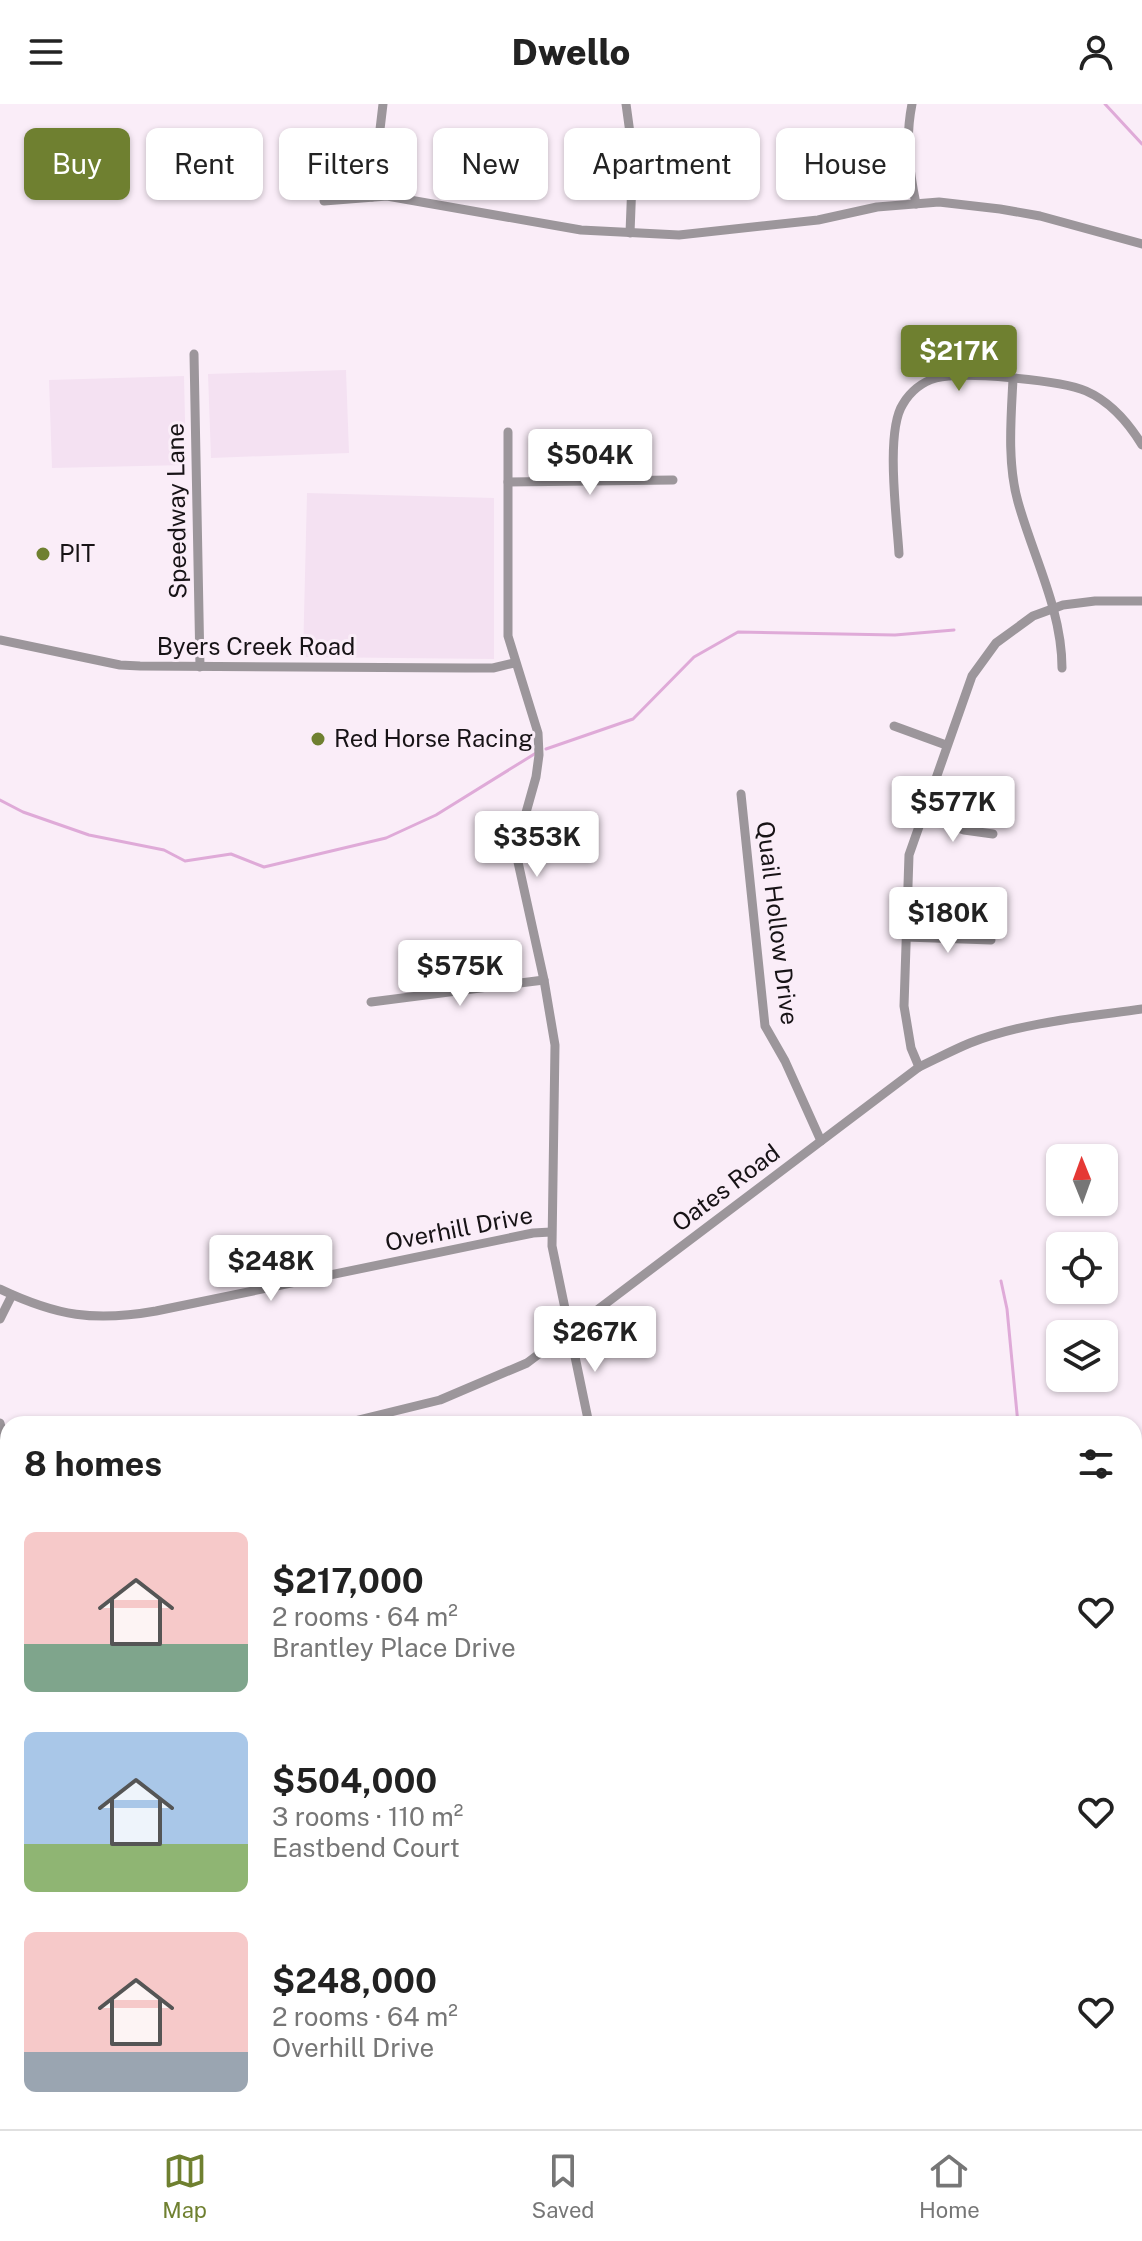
<!DOCTYPE html>
<html lang="en">
<head>
<meta charset="utf-8">
<style>
	body { margin:0; font-family:"Public Sans",sans-serif; background:#f6f6f6; color:#222; height:100vh; display:flex; flex-direction:column; font-size:30px; white-space:nowrap }
	* { box-sizing:border-box; margin:0 }
	p { font-size:26px; color:#767676 }
	.icon { flex:none; width:44px; height:44px; fill:none; stroke:currentColor; stroke-width:2; stroke-linecap:round; stroke-linejoin:round }
	.map { position:relative; flex:1; overflow:hidden }
	.side { position:absolute; left:0px; top:1312px; width:1142px; height:714px; display:flex; flex-direction:column; background:#fff; border-radius:24px 24px 0 0; box-shadow:0 2px 6px #0004 }
	.side>* { flex:none }
	.top-card { position:absolute; left:24px; top:24px; width:1094px; height:72px; display:flex; gap:16px }
	.needle { width:52px; rotate:359deg }
	.controls { position:absolute; left:1046px; top:1040px; display:grid; gap:16px }
	.controls a { display:grid; place-items:center; width:72px; height:72px; border-radius:12px; background:#fff; box-shadow:0 2px 6px #0004; font-size:40px }
	.price { position:absolute; translate:-50% -68px; padding:0 18px; border-radius:8px; background:#fff; color:#222; font-size:26px; line-height:52px; filter:drop-shadow(0 2px 4px #0008) }
	.price::after { content:''; position:absolute; left:50%; top:48px; width:24px; height:18px; margin-left:-12px; background:inherit; clip-path:polygon(0 0,100% 0,50% 100%) }
	.price.current { background:#6f8030; color:#fff }
	ul { padding:0; list-style:none }
	li { display:flex; align-items:center; gap:24px; height:200px; padding:0 24px }
	li span { display:grid; place-items:center; flex:none; width:224px; height:160px; border-radius:12px; color:#555 }
	li>.icon { margin-inline-start:auto }
	span .icon { width:96px; height:96px; fill:#fffc; stroke-width:1 }
	li b { font-size:34px }
	h2 { display:flex; justify-content:space-between; align-items:center; height:96px; padding:0 24px; font-size:34px }
	.chip { padding:0 28px; border-radius:12px; background:#fff; box-shadow:0 2px 6px #0004; font-size:28px; line-height:72px }
	.chip.current { background:#6f8030; color:#fff }
	header { display:flex; justify-content:space-between; align-items:center; height:104px; padding:0 24px; background:#fff; font-size:36px; font-weight:800 }
	.menu { display:flex; justify-content:space-around; align-items:center; height:112px; border-top:2px solid #e0e0e0; background:#fff; font-size:22px; color:#767676 }
	.menu a { display:grid; justify-items:center; gap:4px }
	.menu .current { color:#6f8030 }
	.map>svg:first-child { display:block }
</style>
</head>
<body>
<header><svg class="icon" aria-label="menu" viewBox="0 0 24 24"><path d="M4 6h16M4 12h16M4 18h16"/></svg>Dwello<svg class="icon" aria-label="person" viewBox="0 0 24 24"><circle cx="12" cy="8" r="4"/><path d="M4 21q1-7 8-7t8 7"/></svg></header>
<div class="map">
<svg width="1142" height="2025" viewBox="0 0 1142 2025">
	<rect width="100%" height="100%" fill="#faedf8"/>
	<g fill="#f4e1f2">
		<path d="M346,266l3,83 -138,5 -3,-84z"/>
		<path d="M184,272l2,89 -134,3 -3,-88z"/>
		<path d="M307,389l187,5v161l-191,-2z"/>
	</g>
	<g fill="none" stroke-linecap="round" stroke-linejoin="round">
		<g stroke="#dfaad8" stroke-width="3">
			<path d="M1105,0l37,40"/>
			<path d="M546,645l87,-30 61,-62 44,-25 157,3 59,-5"/>
			<path d="M0,696l23,12 66,23 75,15 21,11 46,-7 33,13 122,-29 50,-23 100,-62"/>
			<path d="M1001,1177l6,28 11,115"/>
			<path d="M0,2009l8,-13"/>
			<path d="M1029,2018l1,7"/>
		</g>
		<g stroke="#9c969b" stroke-width="9">
			<path d="M626,0l7,51 -3,78"/>
			<path d="M912,0c-7,35 -3,66 4,100"/>
			<path d="M372,93l11,-93"/>
			<path d="M324,97l63,-5 194,34 98,5 139,-15 59,-13 62,-5 61,7 40,7 102,28"/>
			<path d="M194,250l6,313"/>
			<path d="M1013,275c-2,39 -6,84 5,123 15,54 44,108 44,166"/>
			<path d="M508,328v204l30,97 1,22 -3,22 -18,64v21l26,118 11,65 -3,201 37,178"/>
			<path d="M508,378l165,-2"/>
			<path d="M899,450c-2,-35 -14,-123 4,-150 7,-12 19,-22 33,-26 26,-7 125,2 150,13 25,11 42,31 56,54"/>
			<path d="M0,536l120,25 20,1 327,2h26l21,-5"/>
			<path d="M894,622l52,19"/>
			<path d="M741,690l24,232 20,35 36,80"/>
			<path d="M921,711l43,15 29,4"/>
			<path d="M906,833l85,3"/>
			<path d="M371,898l173,-22"/>
			<path d="M919,963l-8,-19 -7,-42 5,-151 63,-179 24,-33 37,-27 30,-11 32,-4h47"/>
			<path d="M0,1185c57,27 94,33 156,22l377,-78 18,-1"/>
			<path d="M0,1215l12,-24"/>
			<path d="M0,1319l8,35"/>
			<path d="M342,1320l98,-24 87,-37 392,-296c17,-8 34,-17 51,-24 54,-21 115,-26 172,-34"/>
			<path d="M0,1398l8,-2"/>
			<path d="M0,1740l8,13"/>
			<path d="M0,1894l8,-15"/>
			<path d="M222,2025l1,-7"/>
			<path d="M556,2025l1,-7"/>
			<path d="M723,2025v-7"/>
			<path d="M933,2025l1,-7"/>
		</g>
	</g>
	<g fill="#6f8030" stroke="#faedf8" stroke-width="3">
		<circle cx="43" cy="450" r="8"/>
		<circle cx="318" cy="635" r="8"/>
	</g>
	<g text-anchor="middle" stroke-width="6" stroke-linejoin="round" paint-order="stroke">
		<g font-size="24" fill="#171316" stroke="#faedf8">
			<text transform="translate(177 407) rotate(-91)" y="8">Speedway Lane</text>
			<text x="256" y="551">Byers Creek Road</text>
			<text transform="translate(777 819) rotate(83)" y="8">Quail Hollow Drive</text>
			<text transform="translate(726 1084) rotate(-37)" y="8">Oates Road</text>
			<text transform="translate(459 1125) rotate(-11)" y="8">Overhill Drive</text>
		</g>
		<g font-size="24" fill="#171316" stroke="#faedf8" text-anchor="start">
			<text x="59" y="458">PIT</text>
			<text x="334" y="643">Red Horse Racing</text>
		</g>
	</g>
</svg>
<div class="controls">
<a><svg class="needle" viewBox="-14 -14 28 28"><path d="M0-13l5 13h-10z" fill="#e53935"/><path d="M0 13l5-13h-10z" fill="#767676"/></svg></a>
<a><svg class="icon" aria-label="locate" viewBox="0 0 24 24"><circle cx="12" cy="12" r="6"/><path d="M12 2v4M12 18v4M2 12h4M18 12h4"/></svg></a>
<a><svg class="icon" aria-label="layers" viewBox="0 0 24 24"><path d="M12 4l9 5-9 5-9-5zM3 14l9 5 9-5"/></svg></a>
</div>
<b class="price current" style="left:959px;top:289px">$217K</b>
<b class="price" style="left:590px;top:393px">$504K</b>
<b class="price" style="left:953px;top:740px">$577K</b>
<b class="price" style="left:537px;top:775px">$353K</b>
<b class="price" style="left:948px;top:851px">$180K</b>
<b class="price" style="left:460px;top:904px">$575K</b>
<b class="price" style="left:271px;top:1199px">$248K</b>
<b class="price" style="left:595px;top:1270px">$267K</b>
<div class="top-card">
<a class="chip current">Buy</a>
<a class="chip">Rent</a>
<a class="chip">Filters</a>
<a class="chip">New</a>
<a class="chip">Apartment</a>
<a class="chip">House</a>
</div>
<section class="side">
<h2>8 homes<svg class="icon" aria-label="filters" viewBox="0 0 24 24"><path d="M4 7h16M4 17h16"/><circle cx="9" cy="7" r="2"/><circle cx="15" cy="17" r="2"/></svg></h2>
<ul>
<li><span style="background:linear-gradient(#f6c9c9 70%,#7fa58c 0)"><svg class="icon" aria-label="home" viewBox="0 0 24 24"><path d="M3 11l9-7 9 7M6 9v11h12V9"/></svg></span><div><b>$217,000</b><p>2 rooms · 64 m²</p><p>Brantley Place Drive</p></div><svg class="icon" aria-label="heart" viewBox="0 0 24 24"><path d="M12 20l-8-8c-3-5 5-10 8-4 3-6 11-1 8 4z"/></svg></li>
<li><span style="background:linear-gradient(#a9c7e8 70%,#8fb573 0)"><svg class="icon" aria-label="home" viewBox="0 0 24 24"><path d="M3 11l9-7 9 7M6 9v11h12V9"/></svg></span><div><b>$504,000</b><p>3 rooms · 110 m²</p><p>Eastbend Court</p></div><svg class="icon" aria-label="heart" viewBox="0 0 24 24"><path d="M12 20l-8-8c-3-5 5-10 8-4 3-6 11-1 8 4z"/></svg></li>
<li><span style="background:linear-gradient(#f6c9c9 75%,#9aa5b1 0)"><svg class="icon" aria-label="home" viewBox="0 0 24 24"><path d="M3 11l9-7 9 7M6 9v11h12V9"/></svg></span><div><b>$248,000</b><p>2 rooms · 64 m²</p><p>Overhill Drive</p></div><svg class="icon" aria-label="heart" viewBox="0 0 24 24"><path d="M12 20l-8-8c-3-5 5-10 8-4 3-6 11-1 8 4z"/></svg></li>
</ul>
</section>
</div>
<nav class="menu">
<a class="current"><svg class="icon" aria-label="map" viewBox="0 0 24 24"><path d="M3 6l6-2 6 2 6-2v14l-6 2-6-2-6 2zM9 4v14M15 6v14"/></svg>Map</a>
<a><svg class="icon" aria-label="saved" viewBox="0 0 24 24"><path d="M7 4h10v16l-5-4-5 4z"/></svg>Saved</a>
<a><svg class="icon" aria-label="home" viewBox="0 0 24 24"><path d="M3 11l9-7 9 7M6 9v11h12V9"/></svg>Home</a>
</nav>
</body>
</html>
